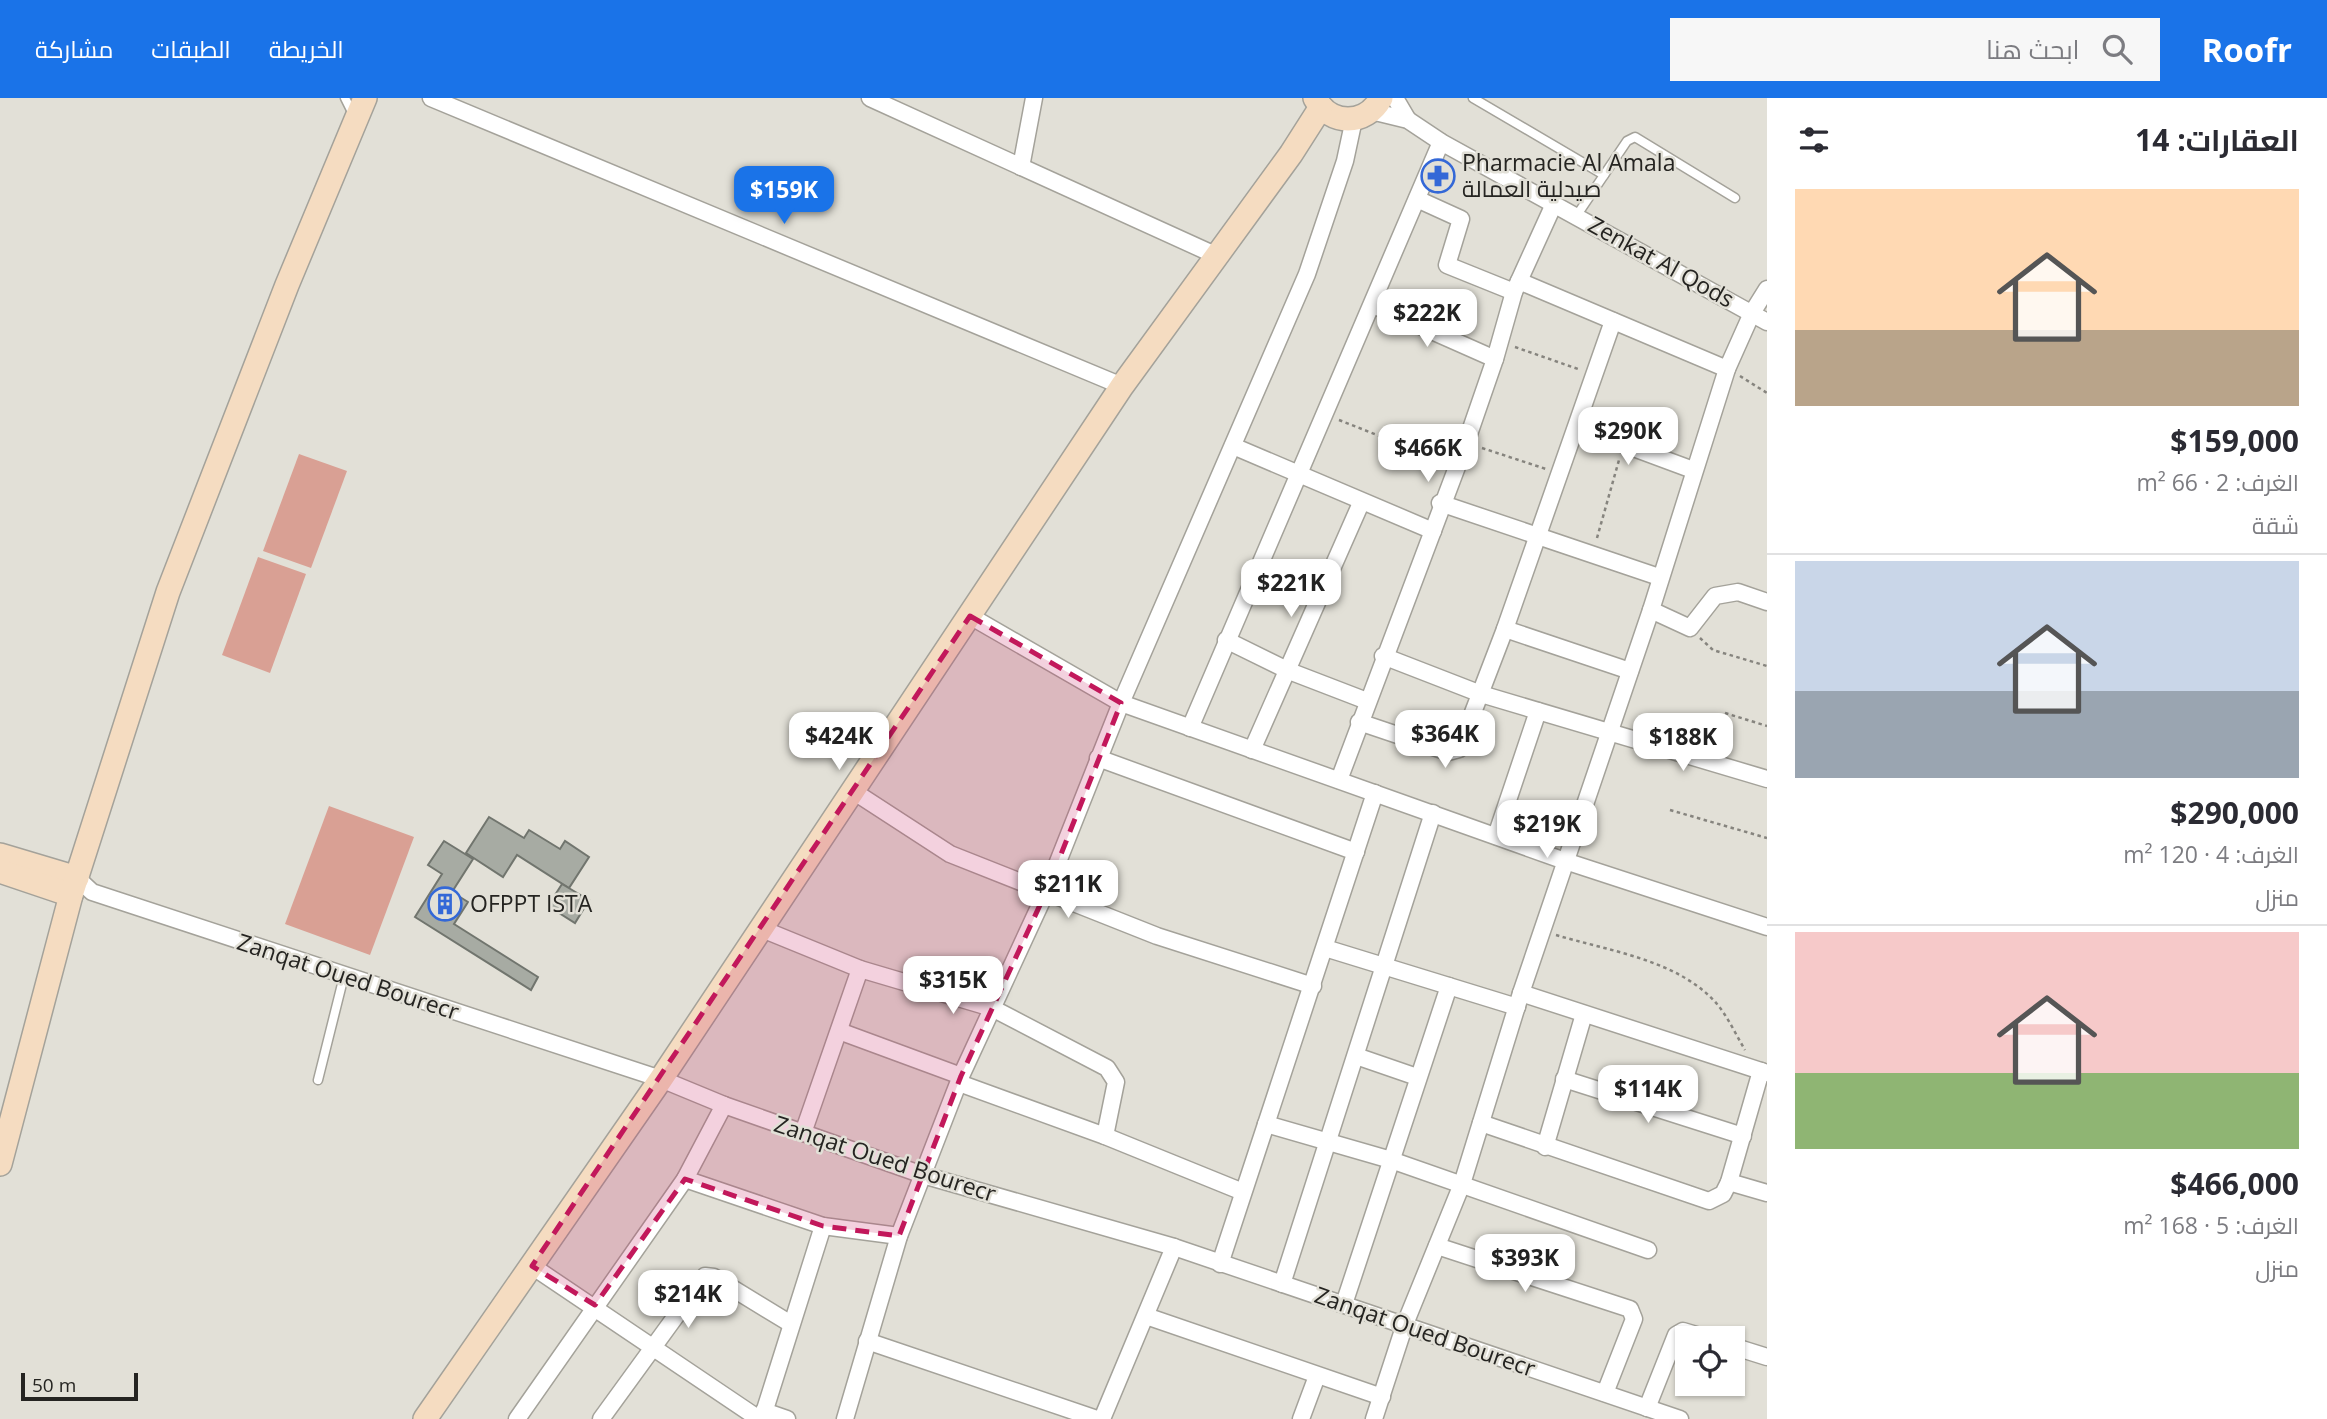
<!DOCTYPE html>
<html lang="ar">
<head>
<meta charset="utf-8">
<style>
	body { margin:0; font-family:"Open Sans",Cairo,sans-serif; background:#f7f7f7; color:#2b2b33; direction:rtl; height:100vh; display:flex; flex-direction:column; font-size:26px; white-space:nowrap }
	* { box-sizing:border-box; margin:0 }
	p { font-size:23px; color:#7c7c81 }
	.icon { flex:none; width:38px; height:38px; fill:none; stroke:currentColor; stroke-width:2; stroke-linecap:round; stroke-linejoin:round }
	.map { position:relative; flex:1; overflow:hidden; direction:ltr }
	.details { display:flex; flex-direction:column; background:#fff; width:560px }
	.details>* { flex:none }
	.buttons { position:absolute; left:1675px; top:1228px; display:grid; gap:14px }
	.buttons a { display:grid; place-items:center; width:70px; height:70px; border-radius:0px; background:#fff; box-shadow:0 2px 5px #0004; font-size:35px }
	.scale { position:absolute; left:21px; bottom:18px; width:117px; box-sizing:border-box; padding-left:7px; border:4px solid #252421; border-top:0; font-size:19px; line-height:24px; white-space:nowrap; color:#252421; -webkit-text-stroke:5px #e2e0d7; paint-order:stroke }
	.price { position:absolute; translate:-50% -60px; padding:0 16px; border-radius:14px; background:#fff; color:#222; font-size:23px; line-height:46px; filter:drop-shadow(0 2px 4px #0008) }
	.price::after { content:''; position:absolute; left:50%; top:42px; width:21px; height:16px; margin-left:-10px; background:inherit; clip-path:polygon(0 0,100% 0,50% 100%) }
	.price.on { background:#1a73e8; color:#fff }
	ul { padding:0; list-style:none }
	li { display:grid; align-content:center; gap:14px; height:371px; padding:0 28px }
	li+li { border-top:2px solid #e1e1e2 }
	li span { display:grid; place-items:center; height:217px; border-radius:0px; color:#555 }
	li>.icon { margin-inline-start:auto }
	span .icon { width:126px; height:126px; fill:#fffc; stroke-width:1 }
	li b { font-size:30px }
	h2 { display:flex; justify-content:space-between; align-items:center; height:84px; padding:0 28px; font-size:30px }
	header { display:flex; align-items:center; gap:42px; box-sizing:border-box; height:98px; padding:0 35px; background:#1a73e8; color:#fff }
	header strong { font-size:33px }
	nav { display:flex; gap:38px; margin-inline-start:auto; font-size:24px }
	.search { width:490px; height:63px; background:#f7f7f7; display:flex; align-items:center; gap:18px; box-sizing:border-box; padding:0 24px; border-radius:0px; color:#7c7c81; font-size:26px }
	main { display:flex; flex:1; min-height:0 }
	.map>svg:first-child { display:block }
</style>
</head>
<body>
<header>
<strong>Roofr</strong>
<div class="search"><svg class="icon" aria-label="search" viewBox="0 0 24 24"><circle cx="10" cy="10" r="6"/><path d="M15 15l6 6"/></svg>ابحث هنا</div>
<nav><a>الخريطة</a><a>الطبقات</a><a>مشاركة</a></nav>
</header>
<main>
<section class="details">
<h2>العقارات: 14<svg class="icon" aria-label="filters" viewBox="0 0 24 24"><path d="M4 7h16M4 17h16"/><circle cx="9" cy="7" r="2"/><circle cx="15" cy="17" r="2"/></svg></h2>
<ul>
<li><span style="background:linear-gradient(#ffd9b3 65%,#b9a48a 0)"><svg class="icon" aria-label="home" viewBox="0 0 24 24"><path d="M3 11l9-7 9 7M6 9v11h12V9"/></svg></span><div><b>$159,000</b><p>الغرف: 2 · 66 m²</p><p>شقة</p></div></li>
<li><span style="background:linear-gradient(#c9d6e8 60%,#9aa5b1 0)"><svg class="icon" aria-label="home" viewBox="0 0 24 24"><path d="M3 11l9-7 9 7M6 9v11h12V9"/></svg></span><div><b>$290,000</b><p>الغرف: 4 · 120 m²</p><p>منزل</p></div></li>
<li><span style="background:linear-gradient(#f6c9c9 65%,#8fb573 0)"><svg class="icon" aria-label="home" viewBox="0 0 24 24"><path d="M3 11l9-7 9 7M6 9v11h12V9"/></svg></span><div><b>$466,000</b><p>الغرف: 5 · 168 m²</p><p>منزل</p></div></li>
</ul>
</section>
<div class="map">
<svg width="1767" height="1321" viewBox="0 0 1767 1321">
	<rect width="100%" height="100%" fill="#e2e0d7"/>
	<g fill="#d9a094">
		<path d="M299,356l48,17 -36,97 -48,-17z"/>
		<path d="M258,459l48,17 -36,99 -48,-18z"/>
		<path d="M329,708l85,31 -44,118 -85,-31z"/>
	</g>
	<g fill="#a7aba3" stroke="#71756e" stroke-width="2">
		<path d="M489,719l35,21 5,-8 31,19 5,-8 24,16 -20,31 -52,-33 -14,22 -37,-24z"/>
		<path d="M444,743l29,18 -21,33 16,10 -14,22 84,53 -7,13 -116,-73 27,-43 -14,-9z"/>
		<path d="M562,786l27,16 -14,23 -27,-17z"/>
	</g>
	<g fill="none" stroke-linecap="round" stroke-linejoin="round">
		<defs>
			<g id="lane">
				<path d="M345,0l8,16"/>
				<path d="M1473,0l131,77"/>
				<path d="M1577,117l50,-74 8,-4 100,61"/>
				<path d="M318,982l26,-104"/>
			</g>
			<g id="street">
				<path d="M431,0l691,288"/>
				<path d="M870,0l345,157"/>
				<path d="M1395,0l13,22"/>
				<path d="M1371,13l37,9 33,22 326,180"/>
				<path d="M1021,69l13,-69"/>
				<path d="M1417,101l44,20 -14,46 67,27"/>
				<path d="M1519,183l208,88"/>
				<path d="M1373,207l122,54"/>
				<path d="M1577,329l116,43"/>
				<path d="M1233,348l200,85"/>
				<path d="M1440,405l219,74"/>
				<path d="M1651,512l39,18 25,-32 23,-4 29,10"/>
				<path d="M970,518l151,87 444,158 202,66"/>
				<path d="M1505,531l125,42"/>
				<path d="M1226,542l63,31 78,30"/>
				<path d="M1383,558l98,38 286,85"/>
				<path d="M1359,624l89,30 11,-3 46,-120 108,-308"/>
				<path d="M1190,630l251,-586"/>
				<path d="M1252,652l109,-247"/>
				<path d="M1098,660l258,94"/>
				<path d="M1339,682l127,-337 29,-84 19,-67 40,-88"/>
				<path d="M853,693l97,63 207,82 156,50"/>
				<path d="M1496,738l42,-125"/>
				<path d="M77,780l15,14 569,187 63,26 199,70 251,72 506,172"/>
				<path d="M762,831l98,40 132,39 115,60 9,14 -11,54"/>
				<path d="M1325,850l192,59"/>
				<path d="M1521,895l246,80"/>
				<path d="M839,933l122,45"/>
				<path d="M1356,958l61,21"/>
				<path d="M1564,981l179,57"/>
				<path d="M959,985l146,53 138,56"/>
				<path d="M1481,1025l228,78 14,-7 6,-12 32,-111"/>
				<path d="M1266,1026l125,36 257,90"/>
				<path d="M803,1035l57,-164"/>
				<path d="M1545,1049l39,-133"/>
				<path d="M685,1081l138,47 76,10"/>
				<path d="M1729,1084l38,11"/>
				<path d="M1437,1148l193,63 4,10 -29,74"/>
				<path d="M1220,1166l155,-471"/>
				<path d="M532,1168l227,153"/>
				<path d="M1282,1186l151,-471"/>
				<path d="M1344,1206l105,-318"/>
				<path d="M1146,1218l236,81"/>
				<path d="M867,1243l230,78"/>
				<path d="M1732,1248l35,11"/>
				<path d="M1647,1310l29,-73 7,-4 27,8"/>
				<path d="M764,1313l23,8"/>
				<path d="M517,1321l168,-240 39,-74"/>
				<path d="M601,1321l104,-143 9,1 77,47"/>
				<path d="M762,1321l61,-193"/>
				<path d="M845,1321l54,-183 62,-160 85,-184 75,-189 186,-429 38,-113 9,-42"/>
				<path d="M1102,1321l72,-172"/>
				<path d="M1301,1321l16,-43"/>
				<path d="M1374,1321l31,-95 57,-140 59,-191 130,-383 76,-241 25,-56 15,-24"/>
			</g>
			<g id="secondary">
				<path d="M1315,0c15,28 51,28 66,0"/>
				<path d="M0,757l77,23"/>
				<path d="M0,773l71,24"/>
				<path d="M0,1066l71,-269 97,-303 119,-307 78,-187"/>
				<path d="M425,1321l236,-340 461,-693 169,-232 30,-47"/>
			</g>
		</defs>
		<use href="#lane" stroke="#a4a29a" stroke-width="11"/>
		<use href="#street" stroke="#a4a29a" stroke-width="19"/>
		<use href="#secondary" stroke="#a4a29a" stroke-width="26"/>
		<g stroke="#86847e" stroke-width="2.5" stroke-dasharray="3.5 3.5" stroke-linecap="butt">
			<path d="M1515,249l63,22"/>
			<path d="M1740,278l27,17"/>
			<path d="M1339,322l104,41"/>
			<path d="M1482,350l64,21"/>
			<path d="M1597,440l22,-78"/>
			<path d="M1700,540l13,12 54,16"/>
			<path d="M1725,615l42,13"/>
			<path d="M1670,712l97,28"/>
			<path d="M1556,837c53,16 123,25 161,69 11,13 19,31 28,46"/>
		</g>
		<use href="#lane" stroke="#fff" stroke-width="8"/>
		<use href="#street" stroke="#fff" stroke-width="16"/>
		<use href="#secondary" stroke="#f5dcc1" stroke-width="23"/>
	</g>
	<path fill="#c2185b" fill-opacity="0.2" stroke="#c2185b" stroke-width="5" stroke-dasharray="14 9" stroke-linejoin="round" d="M970,518l151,87 -75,189 -85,184 -62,160 -76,-10 -138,-47 -90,126 -63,-39z"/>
	<defs>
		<symbol id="pharmacy-ring" viewBox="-11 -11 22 22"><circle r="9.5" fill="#e2e0d7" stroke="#3468d7" stroke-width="1.5"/><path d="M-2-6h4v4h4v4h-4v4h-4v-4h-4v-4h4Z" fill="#3468d7"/></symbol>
		<symbol id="building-ring" viewBox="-11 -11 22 22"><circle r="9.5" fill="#e2e0d7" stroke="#3468d7" stroke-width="1.5"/><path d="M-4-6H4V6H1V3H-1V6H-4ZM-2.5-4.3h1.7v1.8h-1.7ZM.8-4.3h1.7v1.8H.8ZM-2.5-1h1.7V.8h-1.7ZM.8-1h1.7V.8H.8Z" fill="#3468d7"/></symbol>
	</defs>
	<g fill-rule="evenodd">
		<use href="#pharmacy-ring" x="1419" y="59" width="38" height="38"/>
		<use href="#building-ring" x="426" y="787" width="38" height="38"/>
	</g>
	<g text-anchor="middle" stroke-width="5" stroke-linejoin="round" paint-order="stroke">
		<g font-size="23" fill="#252421" stroke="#e2e0d7" text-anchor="start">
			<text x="1462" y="73">Pharmacie Al Amala<tspan x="1462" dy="26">صيدلية العمالة</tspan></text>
			<text x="470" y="814">OFPPT ISTA</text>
		</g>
		<g font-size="23" fill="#252421" stroke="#e2e0d7">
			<text transform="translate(1661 164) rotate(29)" y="8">Zenkat Al Qods</text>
			<text transform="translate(348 879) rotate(18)" y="8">Zanqat Oued Bourecr</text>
			<text transform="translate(885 1061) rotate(18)" y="8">Zanqat Oued Bourecr</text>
			<text transform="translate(1425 1234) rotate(19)" y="8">Zanqat Oued Bourecr</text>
		</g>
	</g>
</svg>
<div class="buttons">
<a><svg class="icon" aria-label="locate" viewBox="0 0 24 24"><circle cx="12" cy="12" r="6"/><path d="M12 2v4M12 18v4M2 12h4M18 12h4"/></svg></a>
</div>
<div class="scale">50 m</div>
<b class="price on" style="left:784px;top:128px">$159K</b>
<b class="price" style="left:1427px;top:251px">$222K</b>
<b class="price" style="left:1628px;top:369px">$290K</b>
<b class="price" style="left:1428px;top:386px">$466K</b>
<b class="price" style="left:1291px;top:521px">$221K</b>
<b class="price" style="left:1445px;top:672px">$364K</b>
<b class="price" style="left:839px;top:674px">$424K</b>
<b class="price" style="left:1683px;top:675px">$188K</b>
<b class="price" style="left:1547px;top:762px">$219K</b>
<b class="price" style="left:1068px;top:822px">$211K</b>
<b class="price" style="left:953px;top:918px">$315K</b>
<b class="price" style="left:1648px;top:1027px">$114K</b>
<b class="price" style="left:1525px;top:1196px">$393K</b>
<b class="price" style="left:688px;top:1232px">$214K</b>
</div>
</main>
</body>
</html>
